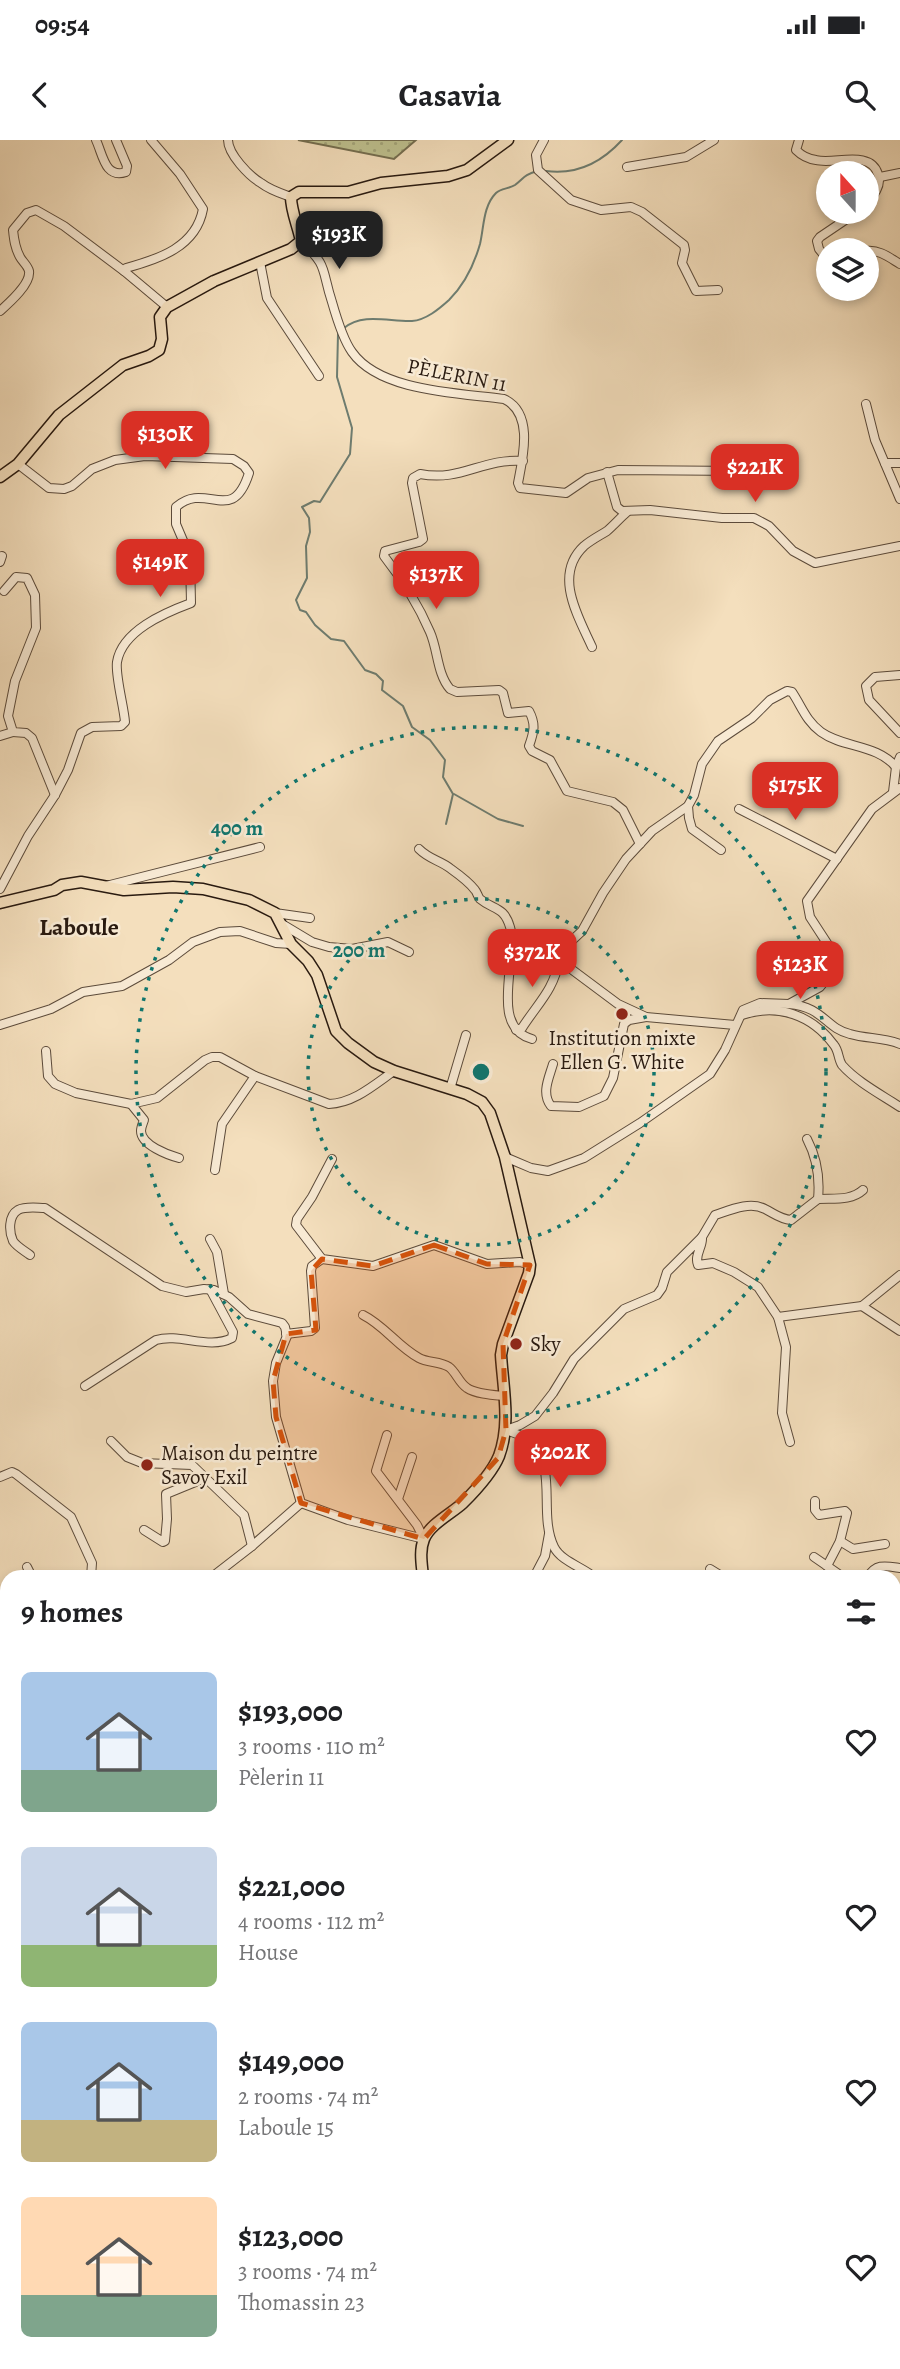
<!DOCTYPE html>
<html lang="en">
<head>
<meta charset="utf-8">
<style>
	body { margin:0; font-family:Alegreya,serif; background:#f6f6f6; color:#202124; height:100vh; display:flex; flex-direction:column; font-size:26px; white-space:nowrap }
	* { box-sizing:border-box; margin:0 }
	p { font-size:23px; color:#757577 }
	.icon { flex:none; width:38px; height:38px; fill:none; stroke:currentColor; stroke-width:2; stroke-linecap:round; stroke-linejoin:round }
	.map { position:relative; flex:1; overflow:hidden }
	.drawer { position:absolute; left:0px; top:1430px; width:901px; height:800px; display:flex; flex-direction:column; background:#fff; border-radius:21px 21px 0 0; box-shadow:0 4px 10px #0003 }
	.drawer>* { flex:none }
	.needle { width:46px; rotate:339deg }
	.controls { position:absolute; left:816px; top:21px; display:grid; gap:14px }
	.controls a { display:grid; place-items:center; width:63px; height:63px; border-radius:50%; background:#fff; box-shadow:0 4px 10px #0003; font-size:35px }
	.price { position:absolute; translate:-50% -60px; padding:0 16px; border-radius:14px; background:#d93025; color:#fff; font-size:23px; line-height:46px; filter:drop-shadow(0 2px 4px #0008) }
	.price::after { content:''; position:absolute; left:50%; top:42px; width:21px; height:16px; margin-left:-10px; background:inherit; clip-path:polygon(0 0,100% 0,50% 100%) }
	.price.selected { background:#222; color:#fff }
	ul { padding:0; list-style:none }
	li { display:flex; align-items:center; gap:21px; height:175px; padding:0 21px }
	li span { display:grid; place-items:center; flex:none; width:196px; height:140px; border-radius:10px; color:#555 }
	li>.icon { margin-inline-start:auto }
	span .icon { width:84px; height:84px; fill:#fffc; stroke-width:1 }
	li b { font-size:30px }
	h2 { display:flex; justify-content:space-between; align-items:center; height:84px; padding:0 21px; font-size:30px }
	.status { display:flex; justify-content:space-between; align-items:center; height:49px; padding:0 35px; background:#fff; direction:ltr }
	.status svg { height:19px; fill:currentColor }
	header { display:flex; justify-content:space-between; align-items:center; height:91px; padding:0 21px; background:#fff; font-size:32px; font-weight:700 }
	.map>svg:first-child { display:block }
</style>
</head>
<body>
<div class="status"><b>09:54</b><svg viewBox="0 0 49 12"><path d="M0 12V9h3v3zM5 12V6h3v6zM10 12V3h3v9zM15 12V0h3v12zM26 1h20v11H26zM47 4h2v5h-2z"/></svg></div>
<header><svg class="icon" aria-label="back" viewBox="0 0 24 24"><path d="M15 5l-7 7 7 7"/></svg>Casavia<svg class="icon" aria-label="search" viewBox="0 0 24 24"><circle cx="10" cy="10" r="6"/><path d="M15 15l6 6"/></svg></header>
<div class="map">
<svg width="900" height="2229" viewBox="0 0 900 2229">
	<defs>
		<pattern id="grass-dots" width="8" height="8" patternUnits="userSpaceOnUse" patternTransform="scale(1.75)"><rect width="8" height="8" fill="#bec18f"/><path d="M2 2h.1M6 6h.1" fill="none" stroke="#a3a57a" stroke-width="1.8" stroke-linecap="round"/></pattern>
	</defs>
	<rect width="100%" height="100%" fill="#f4dfbd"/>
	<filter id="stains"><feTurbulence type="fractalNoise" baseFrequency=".00286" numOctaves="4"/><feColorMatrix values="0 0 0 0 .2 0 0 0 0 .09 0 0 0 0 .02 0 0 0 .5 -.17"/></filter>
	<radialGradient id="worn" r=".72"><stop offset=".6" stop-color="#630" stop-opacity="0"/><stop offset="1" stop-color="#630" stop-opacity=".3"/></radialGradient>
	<path fill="url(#grass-dots)" stroke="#746e50" stroke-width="2" d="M298,0h118l-22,19z"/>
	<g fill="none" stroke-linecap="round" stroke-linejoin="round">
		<g stroke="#6e7c6f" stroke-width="2">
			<path d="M546,31c30,4 56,-9 76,-31"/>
			<path d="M344,188c19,-16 46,-6 68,-7 14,-1 27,-12 37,-21 16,-16 25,-35 31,-56 4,-17 3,-38 16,-51 5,-5 13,-4 19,-8 9,-7 9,-10 22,-14"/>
			<path d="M338,194l-1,43 15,51 -2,26 -30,48 -6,-1 -12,6 7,11 1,14 -4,14 1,32 -11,22 4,10 6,2 9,13 16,14 13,2 21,29 11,4 7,7 -1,9 21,16 9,21 18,13 15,20 -2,17 10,17 -7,30"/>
			<path d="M454,654l44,25 25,7"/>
		</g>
		<defs>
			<g id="minor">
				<path d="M96,0c7,15 9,39 30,32l1,-6 -11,-26"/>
				<path d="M151,0l29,34 23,35c-7,38 -44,50 -77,59l-2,3 43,36"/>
				<path d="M228,0c0,14 21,36 33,43 9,7 19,10 30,14"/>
				<path d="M544,0l-8,15 2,15 33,30 30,10 30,-3 11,5 42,33 1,5 -3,13 14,28 22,-1"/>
				<path d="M799,0l-3,10c5,5 12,9 20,10 18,5 54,-11 62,14 4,11 -4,22 -12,30"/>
				<path d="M627,27l59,-10 28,-17"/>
				<path d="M880,37l20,-4"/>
				<path d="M301,101c28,26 20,28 31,61 4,14 12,39 20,50 28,40 108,41 152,47 30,14 19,58 14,84l2,5 46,5 22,-15 30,-8 124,1"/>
				<path d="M866,111c13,-2 24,7 34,13"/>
				<path d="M828,120l-9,-11 -2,-8 3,-4 37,-25"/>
				<path d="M260,122l7,36 52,78"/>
				<path d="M0,171c9,-8 31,-27 29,-40 -1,-5 -7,-10 -9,-14 -5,-9 -6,-17 -7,-27l14,-17 9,-3 28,16 60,45"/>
				<path d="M866,264l9,36 25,59"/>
				<path d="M523,321c-41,-3 -62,21 -103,13l-7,4 -1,5 11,56 -4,3 -34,9 -1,5c18,23 34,48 46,76 8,18 7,42 20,57l7,3 42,-2 4,3 5,20 21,-2c7,13 5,21 0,35l3,5 18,9 17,31 46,11 10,8 17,34"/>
				<path d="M885,323h15"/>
				<path d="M607,332l10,35 5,4 28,-1 72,8h32l15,8 24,25 22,12 85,-17"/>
				<path d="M0,422l2,-6"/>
				<path d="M4,451l12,-14 11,1 8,17 1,33 -21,53 -7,35 5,16 13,1 6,5 23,57"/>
				<path d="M592,507c-14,-31 -39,-72 -8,-101 7,-6 15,-10 23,-15 7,-6 13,-13 20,-19"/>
				<path d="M900,535l-25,2 -9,9 3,14 31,33"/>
				<path d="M0,596l13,-4"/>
				<path d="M893,652l3,-25 4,-10"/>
				<path d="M688,666l-36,25 -26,28 -23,34 -21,38 -15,14 -8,15 59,44 28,13 89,8"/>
				<path d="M739,669l98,50"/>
				<path d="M419,709c11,11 21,11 32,20 7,5 18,13 24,21 2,2 3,7 5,9 13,11 24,7 30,28 9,31 -22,100 22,112"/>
				<path d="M721,710l-29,-21 -3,-11 -1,-12 6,-11 8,-31 16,-23 34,-23 18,-18 17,-9 5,1c10,15 14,29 29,40 22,16 56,12 75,35"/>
				<path d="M106,746l154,-39"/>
				<path d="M0,749l28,-53 27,-41 13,-25 13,-37 11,-6 29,-1 4,-4c-1,-15 -10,-47 -8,-60 5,-31 47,-49 74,-59l-1,-46 -14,-33v-17c30,-27 56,20 73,-34l-5,-7 -11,-7 -88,-3 -30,4 -23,9 -20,17 -8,3 -15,-1 -31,-24"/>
				<path d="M275,773l35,5"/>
				<path d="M282,784l30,18 17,5 23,2 36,-7 21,10"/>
				<path d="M789,864c35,3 36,24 61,30 17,5 33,3 50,10"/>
				<path d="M742,875c36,-12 70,0 92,30 5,6 4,14 8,20 15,17 40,30 58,42"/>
				<path d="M0,885l51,-16 32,-17 39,-6 47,-26 24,-18 27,-10 20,-1 36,12 15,1"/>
				<path d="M516,890l6,-2c16,-25 32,-38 37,-68"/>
				<path d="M46,911l2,25 7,8 21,9 55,11 26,-6 48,-38 7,-3h8l35,19 74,28c25,-1 45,-19 65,-33"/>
				<path d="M553,924c-4,14 -12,29 -2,42l28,1 25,-11 9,-18 11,-54 5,-4 17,-3"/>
				<path d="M450,949l16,-54"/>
				<path d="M131,964l13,16c-1,3 -3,7 -3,11 0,14 27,24 38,27"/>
				<path d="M505,1017l26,11 17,3 36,-13 56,-35 70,-49 15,-24 18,-40 17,-7 29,1 31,-17 11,-14 5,-16 -26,-40 -3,-16 65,-92 28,-21"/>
				<path d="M332,1019l-20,38 -15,22 -1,6 26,34 51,7 61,-21 53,19 33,-2 10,3"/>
				<path d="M215,1030l7,-46 33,-48"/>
				<path d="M818,1059c16,-1 33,2 45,-9"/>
				<path d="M702,1097l13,-22c15,-5 35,-14 50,-6 10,5 15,10 26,11l27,-21c2,-21 -1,-41 -11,-60"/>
				<path d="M210,1099l7,13 7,42"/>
				<path d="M30,1115c-5,-4 -13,-8 -17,-14 -4,-9 -5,-25 5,-31 8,-4 19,-2 27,-2l117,78 24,6 18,-3 10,1 15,7 19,17 34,9 3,4 2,9 -11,27 -3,18 3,36 25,86 47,17 76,19"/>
				<path d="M862,1166l38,25"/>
				<path d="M363,1175c22,11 34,31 56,43 9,5 21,3 30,9 7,5 10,16 18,21 9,6 26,7 37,8"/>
				<path d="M778,1177l84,-11 38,-31"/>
				<path d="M286,1194l25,-3 4,-3 -4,-57 1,-5 10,-7"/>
				<path d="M85,1246l71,-46c24,-7 53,10 76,-2l1,-6 -23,-43"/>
				<path d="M506,1290l14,-5 15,-9 18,-23 21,-34 50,-50 33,-14 5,-7 5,-16 35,-35c1,10 -8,18 -4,28l15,-2 21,9 24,15 20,30 8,30 -4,66 8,29"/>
				<path d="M506,1290c8,3 19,6 25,12 27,27 7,72 23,105 7,14 28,20 40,30"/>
				<path d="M387,1295l-11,36 41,54 7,14"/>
				<path d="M111,1301l16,16 15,6 50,2 52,50 8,31"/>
				<path d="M0,1337l12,-5 4,2 55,43 21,46 -1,14"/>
				<path d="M398,1359l14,-42"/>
				<path d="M815,1361v9l4,5 26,-4 2,2 -7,28 -13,25"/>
				<path d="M144,1390l19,12 2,-1 2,-22 -1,-25 39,-16"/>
				<path d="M840,1401l13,8 32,-5"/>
				<path d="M814,1417l29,20"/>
				<path d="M27,1427l5,10"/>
				<path d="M710,1429l13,8"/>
				<path d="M212,1437l40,-31 49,-43"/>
				<path d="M534,1437l11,-21 4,-22"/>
				<path d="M868,1437c8,-14 18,-11 32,-9"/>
				<path d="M0,1478l7,6"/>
				<path d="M0,1502l4,17 -4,4"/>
				<path d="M0,1538l7,10"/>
				<path d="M894,1548l6,-3"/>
				<path d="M894,1609l6,5"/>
				<path d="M0,1711l7,-3"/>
				<path d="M0,1853l6,9"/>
				<path d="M894,2004l6,-5"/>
				<path d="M0,2045l7,-3"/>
				<path d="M894,2112l5,-18"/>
				<path d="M894,2122l6,13"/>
				<path d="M0,2125l7,-9"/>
				<path d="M0,2140l7,-2"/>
				<path d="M183,2222l3,7"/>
				<path d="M238,2222l2,7"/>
				<path d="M418,2222v7"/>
				<path d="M500,2222l1,7"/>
				<path d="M654,2222l1,7"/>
				<path d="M852,2222l5,7"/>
				<path d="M33,2229l16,-7"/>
			</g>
			<g id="major">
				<path d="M0,337l18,-13 41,-49 64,-50 26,-9 10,-6 3,-11 -2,-22 7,-10 47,-26 77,-32 10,-8c-3,-15 -10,-30 -10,-44l8,-5h49l33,-9 67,-7 19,-6 41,-30"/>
				<path d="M0,763l54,-13 8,-5 19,-3 43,8 49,-3 30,2 46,11 26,13 16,31 17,17 9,14 19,56 12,12 26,19 20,9 73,23 15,8 8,11 15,44 25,108 -1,8 -26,71 -2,11c2,33 10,69 -2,101 -7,17 -23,34 -36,47 -12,11 -33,21 -39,36 -5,12 -2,26 -1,38"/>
				<path d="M894,2191h6"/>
			</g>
		</defs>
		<use href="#minor" stroke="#5c4b3b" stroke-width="10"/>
		<use href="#major" stroke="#291a10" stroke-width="13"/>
		<use href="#minor" stroke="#f8ead4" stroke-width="8"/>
		<use href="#major" stroke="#f4dfbd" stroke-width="10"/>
	</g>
	<path fill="#d5530c" fill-opacity="0.2" stroke="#d5530c" stroke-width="5" stroke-dasharray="14 9" stroke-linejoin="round" d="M434,1105l53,19 43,1 -27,79 3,86 -8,28 -74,81 -123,-36 -25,-86 -3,-36 13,-47 30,-4 -5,-59 11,-12 51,7z"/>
	<g fill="none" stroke="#0f766e" stroke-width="3.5" stroke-dasharray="3.5 7">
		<circle cx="481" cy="932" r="173"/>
		<circle cx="481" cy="932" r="345"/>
	</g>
	<g fill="#8f2418" stroke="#f8ead4" stroke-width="2.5">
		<circle cx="622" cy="874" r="7"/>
		<circle cx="516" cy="1204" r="7"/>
		<circle cx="147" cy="1325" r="7"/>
	</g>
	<g text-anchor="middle" stroke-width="5" stroke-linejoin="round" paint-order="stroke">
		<g font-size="21" fill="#291a10" stroke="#f8ead4">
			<text transform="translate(457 235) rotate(11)" y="7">PÈLERIN 11</text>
		</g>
		<g font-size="21" fill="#291a10" stroke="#f8ead4" text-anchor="start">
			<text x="622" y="905" text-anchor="middle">Institution mixte<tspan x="622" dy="24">Ellen G. White</tspan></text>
			<text x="530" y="1211">Sky</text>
			<text x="161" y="1320">Maison du peintre<tspan x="161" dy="24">Savoy Exil</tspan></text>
		</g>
		<g font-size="24" font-weight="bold" fill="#291a10" stroke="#f8ead4">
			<text x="79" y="795">Laboule</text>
		</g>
	</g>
	<circle cx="481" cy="932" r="10" fill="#0f766e" stroke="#f8ead4" stroke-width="3.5"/>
	<g font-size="21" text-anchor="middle" font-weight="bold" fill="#0f766e" stroke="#f8ead4" stroke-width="5" stroke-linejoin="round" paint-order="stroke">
		<text x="237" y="695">400 m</text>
		<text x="359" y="817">200 m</text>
	</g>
	<rect width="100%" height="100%" filter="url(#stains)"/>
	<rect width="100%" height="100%" fill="url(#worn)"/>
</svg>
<div class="controls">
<a><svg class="needle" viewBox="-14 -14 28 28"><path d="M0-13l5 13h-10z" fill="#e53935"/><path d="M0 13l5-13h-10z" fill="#757577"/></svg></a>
<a><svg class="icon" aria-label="layers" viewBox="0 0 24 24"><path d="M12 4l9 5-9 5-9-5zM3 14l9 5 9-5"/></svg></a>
</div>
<b class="price selected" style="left:339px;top:131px">$193K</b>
<b class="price" style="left:165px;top:331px">$130K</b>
<b class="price" style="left:755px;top:364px">$221K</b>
<b class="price" style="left:160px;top:459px">$149K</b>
<b class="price" style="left:436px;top:471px">$137K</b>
<b class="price" style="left:795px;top:682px">$175K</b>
<b class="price" style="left:532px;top:849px">$372K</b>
<b class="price" style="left:800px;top:861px">$123K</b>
<b class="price" style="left:560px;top:1349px">$202K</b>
<section class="drawer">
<h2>9 homes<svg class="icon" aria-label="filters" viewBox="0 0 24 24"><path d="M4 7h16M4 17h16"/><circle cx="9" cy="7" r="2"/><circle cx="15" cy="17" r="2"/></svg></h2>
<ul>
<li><span style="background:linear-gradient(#a9c7e8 70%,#7fa58c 0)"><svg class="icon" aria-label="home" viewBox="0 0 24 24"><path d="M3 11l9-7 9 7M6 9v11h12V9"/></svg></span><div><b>$193,000</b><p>3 rooms · 110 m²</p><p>Pèlerin 11</p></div><svg class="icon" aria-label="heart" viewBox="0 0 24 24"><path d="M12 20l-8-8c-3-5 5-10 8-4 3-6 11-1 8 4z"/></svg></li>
<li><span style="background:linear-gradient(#c9d6e8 70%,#8fb573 0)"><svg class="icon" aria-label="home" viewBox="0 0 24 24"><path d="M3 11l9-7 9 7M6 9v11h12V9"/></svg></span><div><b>$221,000</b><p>4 rooms · 112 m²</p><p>House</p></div><svg class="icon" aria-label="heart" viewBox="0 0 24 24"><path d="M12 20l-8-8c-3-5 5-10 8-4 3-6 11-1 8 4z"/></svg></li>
<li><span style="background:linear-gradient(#a9c7e8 70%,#c2b280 0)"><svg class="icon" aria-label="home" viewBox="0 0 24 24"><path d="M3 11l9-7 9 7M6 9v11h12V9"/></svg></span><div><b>$149,000</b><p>2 rooms · 74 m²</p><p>Laboule 15</p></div><svg class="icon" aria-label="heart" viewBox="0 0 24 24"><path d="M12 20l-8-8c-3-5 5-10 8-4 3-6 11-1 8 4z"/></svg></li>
<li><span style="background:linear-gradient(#ffd9b3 70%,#7fa58c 0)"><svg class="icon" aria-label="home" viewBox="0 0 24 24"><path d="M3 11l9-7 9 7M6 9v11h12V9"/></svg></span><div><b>$123,000</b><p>3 rooms · 74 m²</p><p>Thomassin 23</p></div><svg class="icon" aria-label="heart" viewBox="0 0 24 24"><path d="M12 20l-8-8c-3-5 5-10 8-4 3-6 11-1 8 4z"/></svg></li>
</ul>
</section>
</div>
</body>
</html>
